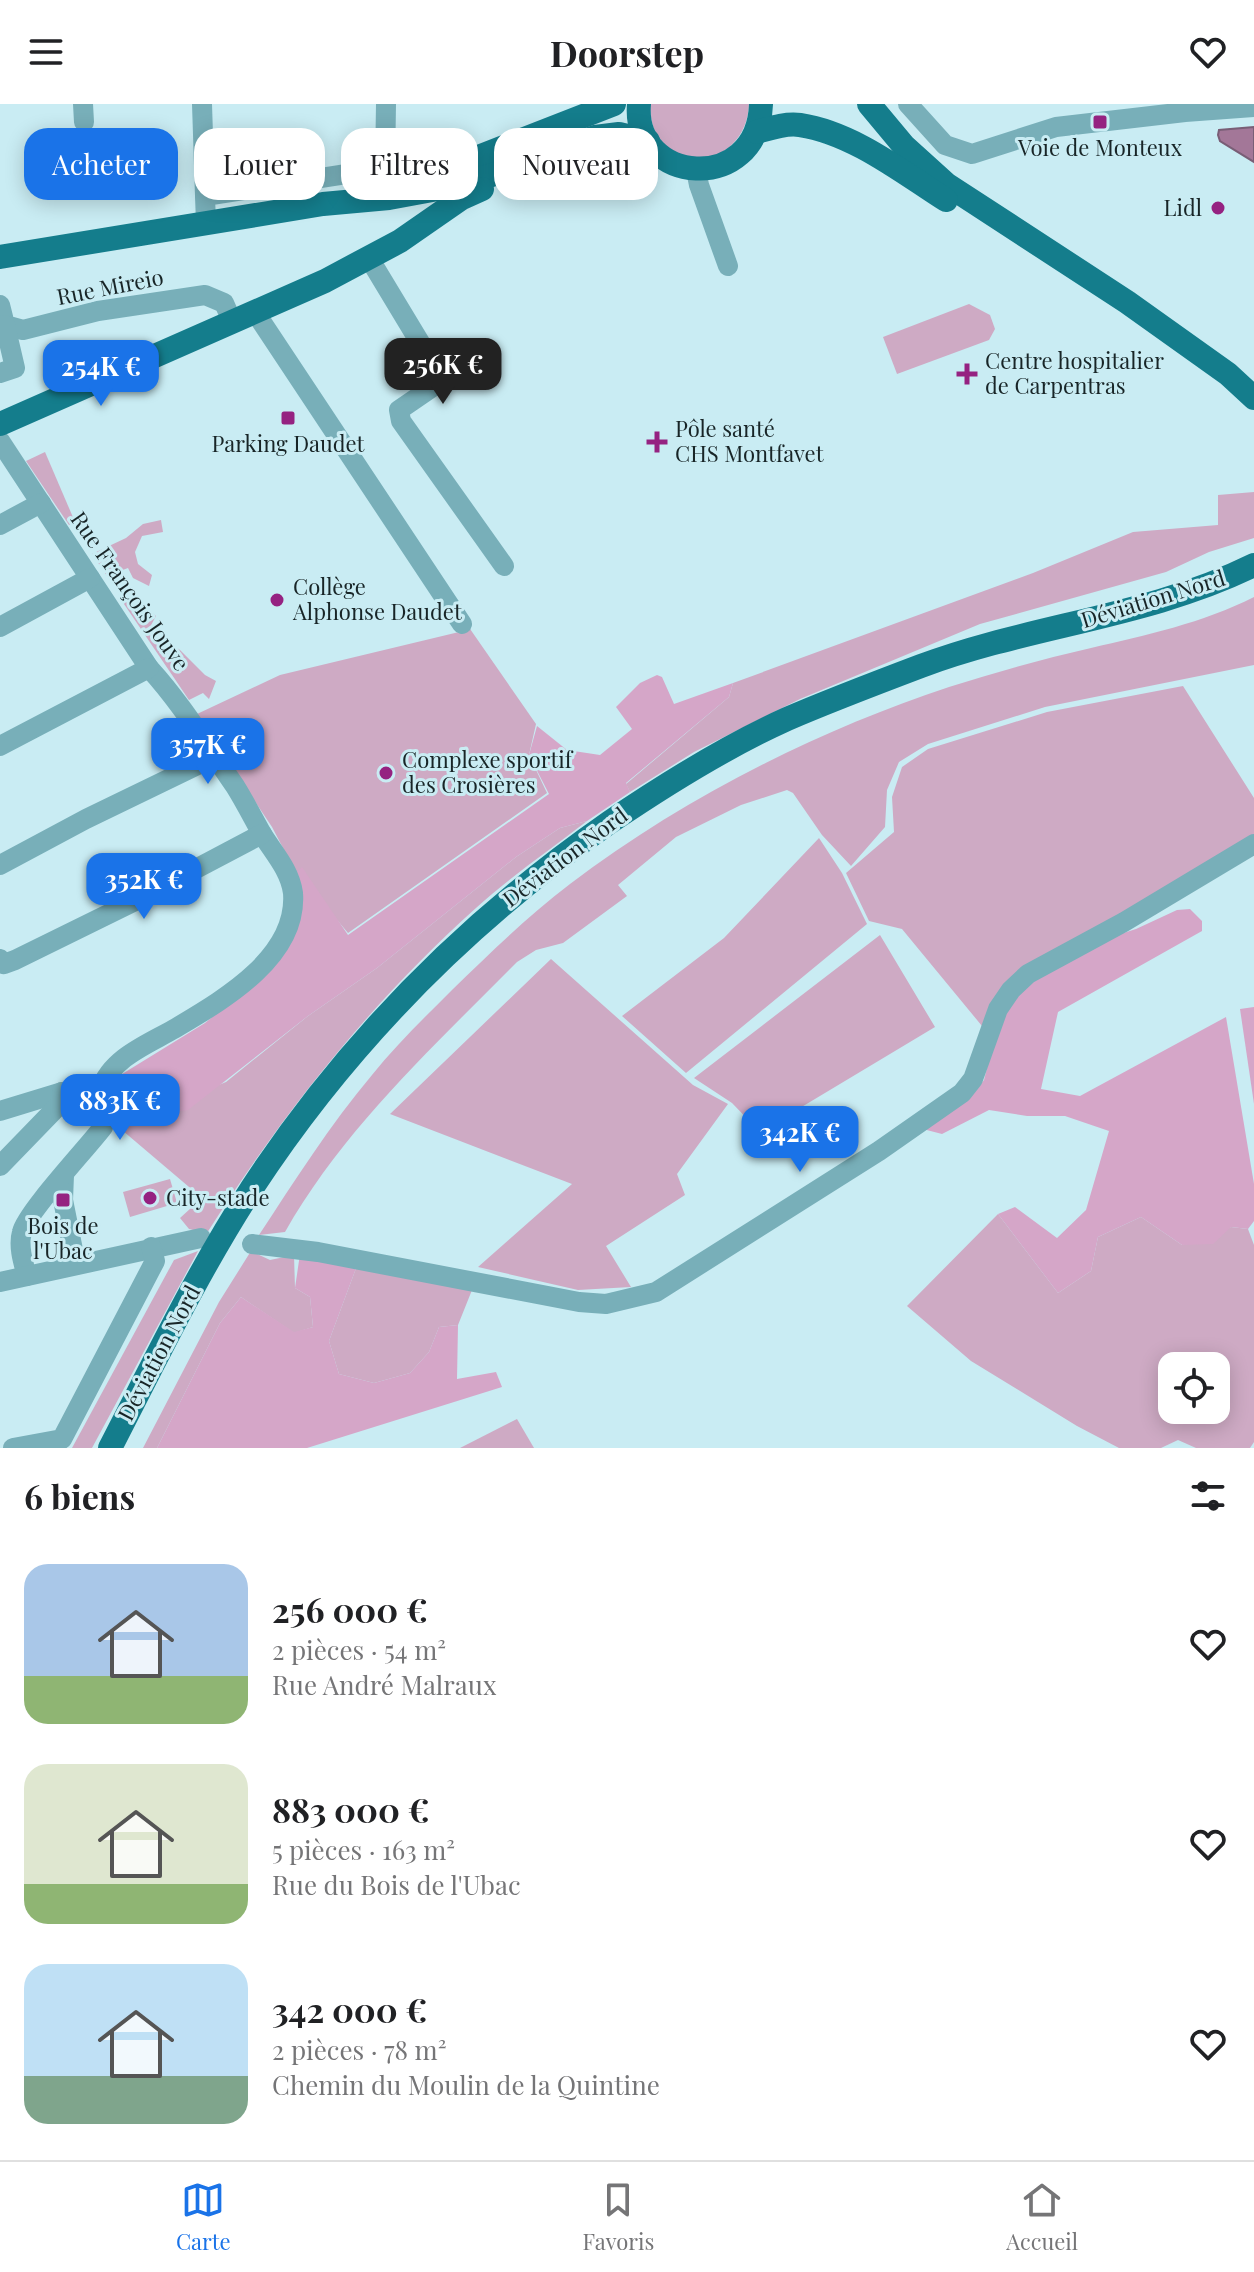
<!DOCTYPE html>
<html lang="fr">
<head>
<meta charset="utf-8">
<style>
	body { margin:0; font-family:"Playfair Display",serif; background:#f6f6f6; color:#202124; height:100vh; display:flex; flex-direction:column; font-size:30px; white-space:nowrap }
	* { box-sizing:border-box; margin:0 }
	p { font-size:26px; color:#757577 }
	.icon { flex:none; width:44px; height:44px; fill:none; stroke:currentColor; stroke-width:2; stroke-linecap:round; stroke-linejoin:round }
	.map { position:relative; height:1344px; overflow:hidden }
	.panel { display:flex; flex-direction:column; background:#fff; flex:1 }
	.panel>* { flex:none }
	.hud { position:absolute; left:24px; top:24px; width:800px; height:72px; display:flex; gap:16px }
	.buttons { position:absolute; left:1158px; top:1248px; display:grid; gap:16px }
	.buttons a { display:grid; place-items:center; width:72px; height:72px; border-radius:16px; background:#fff; box-shadow:0 4px 20px #0003; font-size:40px }
	.price { position:absolute; translate:-50% -68px; padding:0 18px; border-radius:16px; background:#1a73e8; color:#fff; font-size:26px; line-height:52px; filter:drop-shadow(0 2px 4px #0008) }
	.price::after { content:''; position:absolute; left:50%; top:48px; width:24px; height:18px; margin-left:-12px; background:inherit; clip-path:polygon(0 0,100% 0,50% 100%) }
	.price.selected { background:#222; color:#fff }
	ul { padding:0; list-style:none }
	li { display:flex; align-items:center; gap:24px; height:200px; padding:0 24px }
	li span { display:grid; place-items:center; flex:none; width:224px; height:160px; border-radius:24px; color:#555 }
	li>.icon { margin-inline-start:auto }
	span .icon { width:96px; height:96px; fill:#fffc; stroke-width:1 }
	li b { font-size:34px }
	h2 { display:flex; justify-content:space-between; align-items:center; height:96px; padding:0 24px; font-size:34px }
	.chip { padding:0 28px; border-radius:24px; background:#fff; box-shadow:0 4px 20px #0003; font-size:28px; line-height:72px }
	.chip.selected { background:#1a73e8; color:#fff }
	header { display:flex; justify-content:space-between; align-items:center; height:104px; padding:0 24px; background:#fff; font-size:36px; font-weight:700 }
	.tab-bar { display:flex; justify-content:space-around; align-items:center; height:112px; border-top:2px solid #e0e0e0; background:#fff; font-size:22px; color:#757577 }
	.tab-bar a { display:grid; justify-items:center; gap:4px }
	.tab-bar .selected { color:#1a73e8 }
	.map>svg:first-child { display:block }
</style>
</head>
<body>
<header><svg class="icon" aria-label="menu" viewBox="0 0 24 24"><path d="M4 6h16M4 12h16M4 18h16"/></svg>Doorstep<svg class="icon" aria-label="heart" viewBox="0 0 24 24"><path d="M12 20l-8-8c-3-5 5-10 8-4 3-6 11-1 8 4z"/></svg></header>
<div class="map">
<svg width="1254" height="1344" viewBox="0 0 1254 1344">
	<rect width="100%" height="100%" fill="#c9ecf3"/>
	<g fill="#ceaac4" fill-rule="evenodd">
		<path d="M649,0h100c-2,54 -63,75 -92,31 -6,-9 -6,-21 -8,-31z"/>
		<path d="M969,200l21,11 5,14 -6,11 -92,34 -14,-37z"/>
		<path d="M45,348l30,70 -6,3 -43,-64z"/>
		<path d="M1254,388v46l-45,14 -43,20 -186,52 -180,75 -106,53 -64,40 -4,-8 103,-87 4,-14 300,-110 100,-41 85,-7v-30z"/>
		<path d="M161,416l2,12 -21,4 -7,16 3,12 14,11 -3,11 -16,-8 -5,-10 -21,8 -15,-22 34,-16 17,-14z"/>
		<path d="M1254,493v68l-209,42 -117,37 -29,18 -12,28 -2,37 -34,39 -29,-31 -29,-42 -6,-3 -46,15 -65,32 -58,48 9,11 -64,47 -27,7 -19,12c-83,84 -173,166 -232,270l-26,3c36,-55 71,-110 113,-160 24,-30 53,-58 80,-85 38,-37 76,-74 118,-106 112,-85 246,-153 379,-197 47,-15 94,-28 142,-39 55,-13 112,-25 163,-51z"/>
		<path d="M127,494l16,7 13,11 -7,13 31,21 25,25 11,6 -7,18 -6,-6 -14,7 -65,-96z"/>
		<path d="M468,522l68,98 -7,31 18,38 -199,140 -55,-66 -21,-40 -75,-113 83,-39 179,-43z"/>
		<path d="M1183,582l71,112v39l-272,189 -80,-97 -33,-8 -23,-48 48,-41 -2,-35 10,-30 26,-18 119,-37z"/>
		<path d="M587,717c-37,29 -77,56 -111,87 -105,94 -194,206 -269,325l-18,-4 -9,-11 22,-20 -86,-73 1,-13 27,4 82,-34 82,-66 69,-48 139,-111 44,-29z"/>
		<path d="M819,734l23,35 25,51 -181,149 -64,-57 102,-78z"/>
		<path d="M880,831l55,92 -175,105 -28,-29 -38,-25z"/>
		<path d="M551,855l142,126 35,19 -51,70 8,21 -79,51 25,41 -53,3 -100,-23 94,-83 -182,-70z"/>
		<path d="M170,1075l7,24 -47,14 -7,-25z"/>
		<path d="M998,1110l60,79 33,-22 7,-34 43,-20 41,28 49,-18 17,2 6,16v197l-4,6h-54l-18,-8 -17,8h-42l-42,-22 -106,-65 -64,-55zM1172,1262h44v44h-44z"/>
		<path d="M198,1147l-106,197h-20l102,-188z"/>
		<path d="M251,1147l19,9 24,-5 1,33 15,9 3,30 -19,6 -53,-36 -21,26 -63,125h-14l76,-146z"/>
		<path d="M358,1159l114,27 -14,35 -19,2 -10,25 -19,21 -36,10 -35,-9 -10,-33z"/>
		<path d="M517,1315l17,29h-74z"/>
	</g>
	<g fill="#d5a6c8">
		<path d="M657,571l5,2 12,27 59,-21 -4,14 -103,86 4,9 -43,29 -27,7 -44,29 -139,111 -69,48 -120,94 -44,6 -27,-4 -10,-18 7,-15 91,-56 63,-52 27,-97 7,-7 46,68 201,-141 -20,-39 8,-29 30,24 33,5 32,-26 -16,-22 24,-24z"/>
		<path d="M1190,805l12,12v10l-144,81 -17,77 39,7 146,-79 28,167v37l-6,8 -17,-2 -18,17 -31,1 -41,-28 -43,20 -7,34 -33,22 -60,-79 17,-7 42,31 29,-28 23,-79 -44,-15h-38l-38,-6 -47,24 -23,-6 51,-30 14,-18 14,-56 20,-36 74,-45 44,-14 41,-19z"/>
		<path d="M1254,903v97l-14,-95z"/>
		<path d="M300,1150l58,9 -29,78 10,33 35,9 36,-10 19,-21 10,-25 19,-2 -1,54 39,-7 6,15 -195,61h-150l63,-125 21,-26 53,35 19,-5 -3,-30 -15,-9z"/>
	</g>
	<path fill="#a37798" stroke="#795e76" stroke-width="2" d="M1254,23v35l-34,-21 -2,-6 1,-5z"/>
	<g fill="none" stroke-linecap="round" stroke-linejoin="round">
		<g stroke="#78afb9" stroke-width="20">
			<path d="M83,0l1,18"/>
			<path d="M202,0l3,92"/>
			<path d="M908,0l37,41 27,9 84,-27 129,-15 69,-5"/>
			<path d="M696,66l3,15 29,81"/>
			<path d="M206,119l-1,-27 180,-28 1,-64"/>
			<path d="M369,154l70,116 -5,12 -35,24 2,11 103,145"/>
			<path d="M0,201l5,20 18,5 75,-19 107,-16 19,8 8,18"/>
			<path d="M255,208l207,312"/>
			<path d="M0,222l5,-1 10,43 -15,5"/>
			<path d="M0,337l149,227c33,36 58,78 86,118 10,16 18,32 27,48 11,18 28,36 31,59 5,65 -72,108 -119,136 -26,15 -63,29 -73,60"/>
			<path d="M0,421l41,-22"/>
			<path d="M0,523l90,-49"/>
			<path d="M0,642l149,-78"/>
			<path d="M0,761l86,-46 128,-62"/>
			<path d="M0,855l4,5 11,-4 120,-59 127,-67"/>
			<path d="M0,1007l62,-19 39,-3"/>
			<path d="M0,1062l61,-63 1,-11"/>
			<path d="M64,1071l-1,25 13,65"/>
			<path d="M252,1140l66,8 261,50 27,2 50,-12 223,-141 83,-58 11,-14 25,-70 13,-19 17,-16 96,-52 130,-78"/>
			<path d="M27,1172c-4,-14 -9,-30 -5,-44 4,-19 66,-85 81,-105l4,-13 -6,-25"/>
			<path d="M0,1178l201,-44"/>
			<path d="M13,1344l49,-9 93,-178 -4,-14"/>
		</g>
		<g stroke="#147d8c" stroke-width="24">
			<path d="M639,0c-7,80 119,92 122,0"/>
			<path d="M869,0l35,42 42,38 181,118 101,72 26,24"/>
			<path d="M757,28c14,-4 29,-9 43,-7 53,8 102,47 146,75"/>
			<path d="M406,77l47,-14 161,-63"/>
			<path d="M0,153l323,-53 66,-6 65,-12 48,-14 93,-35 24,-3 29,7"/>
			<path d="M0,320l325,-143 75,-40 62,-43 20,-9"/>
			<path d="M110,1344c45,-87 88,-177 142,-260 95,-145 216,-267 358,-366 56,-38 115,-75 177,-103 44,-19 89,-36 134,-53 109,-41 228,-49 333,-101"/>
		</g>
	</g>
	<g fill="#952281" stroke="#c9ecf3" stroke-width="3">
		<rect x="1092" y="10" width="16" height="16" rx="4"/>
		<circle cx="1218" cy="104" r="8"/>
		<path d="M963 258h8v8h8v8h-8v8h-8v-8h-8v-8h8z"/>
		<rect x="280" y="306" width="16" height="16" rx="4"/>
		<path d="M653 326h8v8h8v8h-8v8h-8v-8h-8v-8h8z"/>
		<circle cx="277" cy="496" r="8"/>
		<circle cx="386" cy="669" r="8"/>
		<circle cx="150" cy="1094" r="8"/>
		<rect x="55" y="1088" width="16" height="16" rx="4"/>
	</g>
	<g text-anchor="middle" stroke-width="6" stroke-linejoin="round" paint-order="stroke">
		<g font-size="22" fill="#182527" stroke="#c9ecf3" text-anchor="start">
			<text x="1100" y="52" text-anchor="middle">Voie de Monteux</text>
			<text x="1202" y="112" text-anchor="end">Lidl</text>
			<text x="985" y="265">Centre hospitalier<tspan x="985" dy="25">de Carpentras</tspan></text>
			<text x="675" y="333">Pôle santé<tspan x="675" dy="25">CHS Montfavet</tspan></text>
			<text x="288" y="348" text-anchor="middle">Parking Daudet</text>
			<text x="293" y="491">Collège<tspan x="293" dy="25">Alphonse Daudet</tspan></text>
			<text x="402" y="664">Complexe sportif<tspan x="402" dy="25">des Crosières</tspan></text>
			<text x="166" y="1102">City-stade</text>
			<text x="63" y="1130" text-anchor="middle">Bois de<tspan x="63" dy="25">l'Ubac</tspan></text>
		</g>
		<g font-size="22" fill="#182527" stroke="#c9ecf3">
			<text transform="translate(110 183) rotate(-11)" y="8">Rue Mireio</text>
			<text transform="translate(130 487) rotate(55)" y="8">Rue François Jouve</text>
			<text transform="translate(1153 495) rotate(-17)" y="8">Déviation Nord</text>
			<text transform="translate(565 753) rotate(-37)" y="8">Déviation Nord</text>
			<text transform="translate(159 1249) rotate(-62)" y="8">Déviation Nord</text>
		</g>
	</g>
</svg>
<div class="buttons">
<a><svg class="icon" aria-label="locate" viewBox="0 0 24 24"><circle cx="12" cy="12" r="6"/><path d="M12 2v4M12 18v4M2 12h4M18 12h4"/></svg></a>
</div>
<b class="price selected" style="left:443px;top:302px">256K €</b>
<b class="price" style="left:101px;top:304px">254K €</b>
<b class="price" style="left:208px;top:682px">357K €</b>
<b class="price" style="left:144px;top:817px">352K €</b>
<b class="price" style="left:120px;top:1038px">883K €</b>
<b class="price" style="left:800px;top:1070px">342K €</b>
<div class="hud">
<a class="chip selected">Acheter</a>
<a class="chip">Louer</a>
<a class="chip">Filtres</a>
<a class="chip">Nouveau</a>
</div>
</div>
<section class="panel">
<h2>6 biens<svg class="icon" aria-label="filters" viewBox="0 0 24 24"><path d="M4 7h16M4 17h16"/><circle cx="9" cy="7" r="2"/><circle cx="15" cy="17" r="2"/></svg></h2>
<ul>
<li><span style="background:linear-gradient(#a9c7e8 70%,#8fb573 0)"><svg class="icon" aria-label="home" viewBox="0 0 24 24"><path d="M3 11l9-7 9 7M6 9v11h12V9"/></svg></span><div><b>256 000 €</b><p>2 pièces · 54 m²</p><p>Rue André Malraux</p></div><svg class="icon" aria-label="heart" viewBox="0 0 24 24"><path d="M12 20l-8-8c-3-5 5-10 8-4 3-6 11-1 8 4z"/></svg></li>
<li><span style="background:linear-gradient(#dfe7d0 75%,#8fb573 0)"><svg class="icon" aria-label="home" viewBox="0 0 24 24"><path d="M3 11l9-7 9 7M6 9v11h12V9"/></svg></span><div><b>883 000 €</b><p>5 pièces · 163 m²</p><p>Rue du Bois de l'Ubac</p></div><svg class="icon" aria-label="heart" viewBox="0 0 24 24"><path d="M12 20l-8-8c-3-5 5-10 8-4 3-6 11-1 8 4z"/></svg></li>
<li><span style="background:linear-gradient(#bfe0f5 70%,#7fa58c 0)"><svg class="icon" aria-label="home" viewBox="0 0 24 24"><path d="M3 11l9-7 9 7M6 9v11h12V9"/></svg></span><div><b>342 000 €</b><p>2 pièces · 78 m²</p><p>Chemin du Moulin de la Quintine</p></div><svg class="icon" aria-label="heart" viewBox="0 0 24 24"><path d="M12 20l-8-8c-3-5 5-10 8-4 3-6 11-1 8 4z"/></svg></li>
</ul>
</section>
<nav class="tab-bar">
<a class="selected"><svg class="icon" aria-label="map" viewBox="0 0 24 24"><path d="M3 6l6-2 6 2 6-2v14l-6 2-6-2-6 2zM9 4v14M15 6v14"/></svg>Carte</a>
<a><svg class="icon" aria-label="saved" viewBox="0 0 24 24"><path d="M7 4h10v16l-5-4-5 4z"/></svg>Favoris</a>
<a><svg class="icon" aria-label="home" viewBox="0 0 24 24"><path d="M3 11l9-7 9 7M6 9v11h12V9"/></svg>Accueil</a>
</nav>
</body>
</html>
